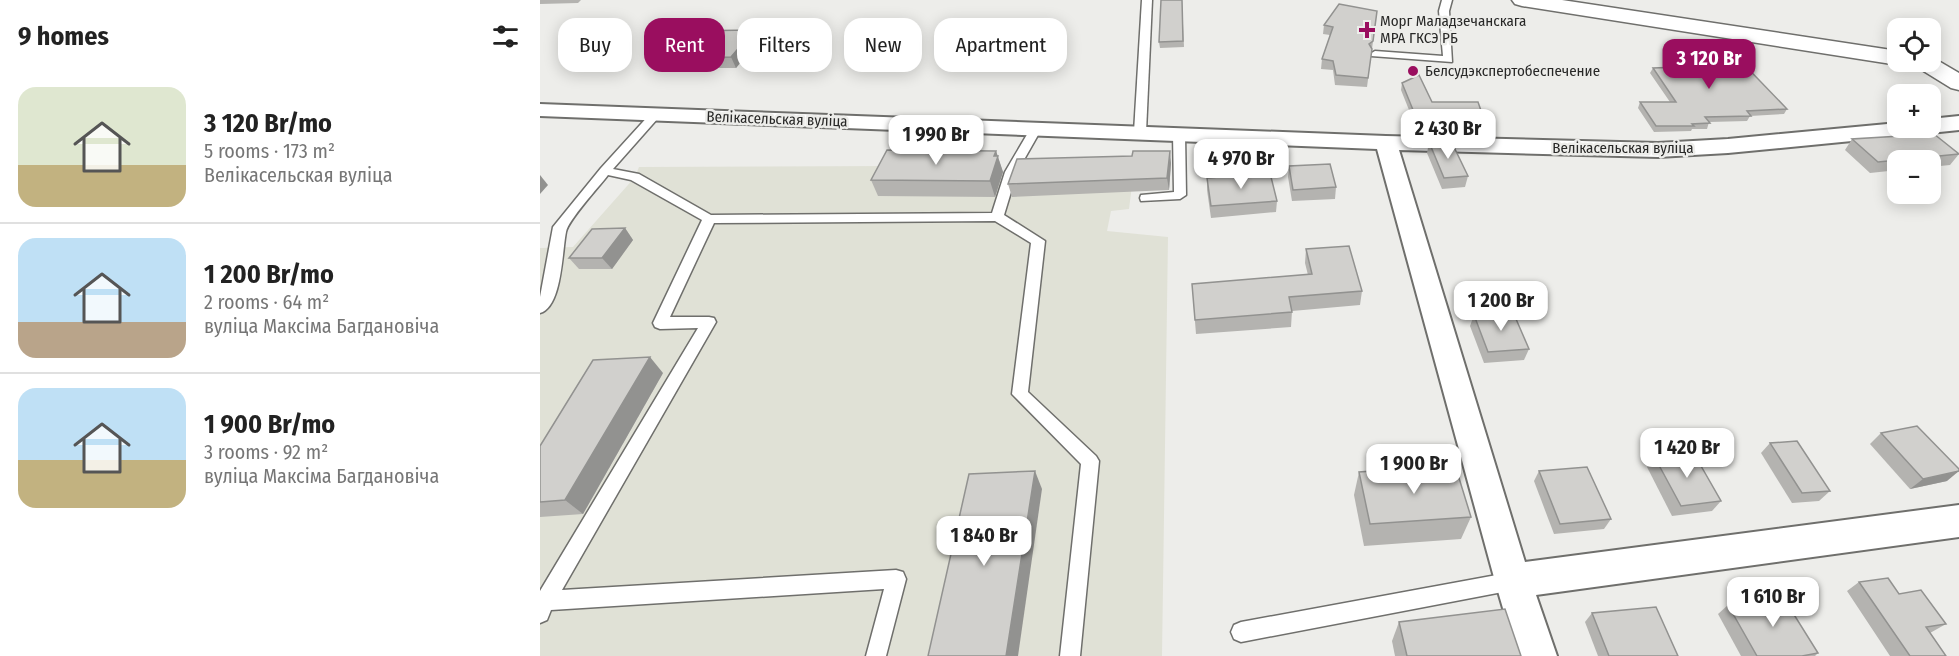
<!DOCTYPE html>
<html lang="en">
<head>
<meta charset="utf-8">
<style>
	body { margin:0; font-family:"Fira Sans Condensed",sans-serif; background:#f2f2f2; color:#222; height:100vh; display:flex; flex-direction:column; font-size:22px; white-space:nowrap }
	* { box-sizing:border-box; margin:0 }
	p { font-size:20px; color:#767676 }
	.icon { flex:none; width:33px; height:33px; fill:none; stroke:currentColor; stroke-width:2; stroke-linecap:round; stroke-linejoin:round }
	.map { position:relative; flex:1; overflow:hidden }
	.drawer { display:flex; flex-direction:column; background:#fff; width:540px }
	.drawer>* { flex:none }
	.top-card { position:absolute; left:18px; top:18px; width:570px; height:54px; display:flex; gap:12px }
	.controls { position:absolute; left:1347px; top:18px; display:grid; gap:12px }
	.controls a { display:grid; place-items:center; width:54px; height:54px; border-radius:12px; background:#fff; box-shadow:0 3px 15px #0003; font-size:30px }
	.price { position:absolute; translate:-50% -51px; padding:0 14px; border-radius:12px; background:#fff; color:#222; font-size:20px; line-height:39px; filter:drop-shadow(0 2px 3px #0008) }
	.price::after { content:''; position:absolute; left:50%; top:36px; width:18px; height:14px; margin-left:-9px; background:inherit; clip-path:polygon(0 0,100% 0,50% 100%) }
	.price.selected { background:#9a0e5f; color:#fff }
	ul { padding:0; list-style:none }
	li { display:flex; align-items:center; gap:18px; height:150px; padding:0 18px }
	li+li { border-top:2px solid #e0e0e0 }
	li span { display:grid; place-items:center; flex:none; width:168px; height:120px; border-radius:18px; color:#555 }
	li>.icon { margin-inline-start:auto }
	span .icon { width:72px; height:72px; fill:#fffc; stroke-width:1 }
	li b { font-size:26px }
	h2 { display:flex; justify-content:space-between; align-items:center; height:72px; padding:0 18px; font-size:26px }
	.pill { padding:0 21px; border-radius:18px; background:#fff; box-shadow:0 3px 15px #0003; font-size:21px; line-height:54px }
	.pill.selected { background:#9a0e5f; color:#fff }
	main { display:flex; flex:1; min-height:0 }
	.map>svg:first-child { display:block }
</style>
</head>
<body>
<main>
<section class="drawer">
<h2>9 homes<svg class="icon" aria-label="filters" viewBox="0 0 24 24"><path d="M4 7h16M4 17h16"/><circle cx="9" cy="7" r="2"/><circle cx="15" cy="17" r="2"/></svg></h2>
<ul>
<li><span style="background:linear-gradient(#dfe7d0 65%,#c2b280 0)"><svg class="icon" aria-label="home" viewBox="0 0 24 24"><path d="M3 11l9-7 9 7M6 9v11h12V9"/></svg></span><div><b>3 120 Br/mo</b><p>5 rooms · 173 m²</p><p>Велікасельская вуліца</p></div></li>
<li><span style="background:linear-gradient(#bfe0f5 70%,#b9a48a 0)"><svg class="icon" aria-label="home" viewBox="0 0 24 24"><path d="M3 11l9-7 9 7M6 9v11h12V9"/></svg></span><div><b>1 200 Br/mo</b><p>2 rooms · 64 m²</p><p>вуліца Максіма Багдановіча</p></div></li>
<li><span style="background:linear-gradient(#bfe0f5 60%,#c2b280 0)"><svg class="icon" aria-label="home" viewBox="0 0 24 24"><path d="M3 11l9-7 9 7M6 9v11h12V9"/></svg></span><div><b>1 900 Br/mo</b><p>3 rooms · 92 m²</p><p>вуліца Максіма Багдановіча</p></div></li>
</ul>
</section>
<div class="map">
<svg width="1419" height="656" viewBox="0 0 1419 656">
	<rect width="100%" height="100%" fill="#ededea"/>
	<path fill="#e0e1d6" d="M353,166l106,6 135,-3 -5,40 -18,2 -4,20 61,6 -6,419h-622v-408l33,-1 62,-70 4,-10z"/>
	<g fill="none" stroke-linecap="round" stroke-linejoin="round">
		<defs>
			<g id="service">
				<path d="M602,0h10l-6,132 -6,3 -6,-3z"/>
				<path d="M902,0h10l-3,11 3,51 -81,-6 -1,-2 5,-3 68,5 -4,-45z"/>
				<path d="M115,112l6,3 -2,2 -46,52 26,5 72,41 281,-2 13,-41 27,-46h8l2,2 -25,44 -13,43 41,26 -17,151 68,64 3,5 -19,195h-20l21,-192 -69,-70 19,-151 -36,-22 -281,2 -44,94h39l5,1 2,4 -154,268 334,-20 7,2 3,7 -20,77h-20l18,-67 -333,21 -4,10 -7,3v-32l158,-263 -38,1 -5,-2 -2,-4 49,-103 -71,-40 -23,-5c-9,12 -40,45 -42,57 -4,20 -4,75 -26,81v-16l13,-70 48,-59 50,-55z"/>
				<path d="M639,131l6,3 1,61 -6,4 -39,2 -1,-3 1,-3 33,-3 -1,-58z"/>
				<path d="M973,572l7,2 3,7 -3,7 -7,2 -272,52 -7,-3 -3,-7 3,-7 7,-3z"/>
			</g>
			<path id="minor" d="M0,104l846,32 272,7 70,-4 170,-16v5h32v-9l29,-3v14l-29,3 -8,-2 -9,4 -185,18 -70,4 -259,-7 126,412 434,-57v32l-423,58 21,61h-40l-22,-75 -118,-432 -837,-33z"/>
			<g id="primary">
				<path d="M972,0h50l336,51v11h9l-9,3 -376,-59 -7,-2z"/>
				<path d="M1390,56l29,17v17l-8,-2 -34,-21 -3,-5h16z"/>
			</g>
		</defs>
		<use href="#service" stroke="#6f6f6c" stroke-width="3"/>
		<use href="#minor" stroke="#6f6f6c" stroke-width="4"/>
		<use href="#primary" stroke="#6f6f6c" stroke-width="3"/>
		<use href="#service" fill="#fff" fill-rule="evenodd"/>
		<use href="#minor" fill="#fff" fill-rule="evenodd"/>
		<use href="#primary" fill="#fff" fill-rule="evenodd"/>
	</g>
	<g fill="#b4b3b0">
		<path d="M0,0h41l-3,3 -38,1z"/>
		<path d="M642,0l2,47 -24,1 -1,-6z"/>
		<path d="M837,11l-10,76 -32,-2 -2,-15 -12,-1 1,-10 8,-24 -7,-1 1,-9z"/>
		<path d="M219,40l-23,28h-71l-7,-10z"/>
		<path d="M1144,46l103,63 -3,5 -34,2 -3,5 -38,1 -2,7h-15l-1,2 -37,1 -16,-24 2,-6h30l-20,-29 3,-5 27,-1 2,-16z"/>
		<path d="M862,83l30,19 53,20 -2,8h-40l-1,5h-23l-18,-45z"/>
		<path d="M1312,139l107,15 -9,11 -20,2v-7h-32v10l-28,3 -25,-23z"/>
		<path d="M889,142l39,34 -3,11 -23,2 -15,-36z"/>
		<path d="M456,151l7,21 -8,25 -117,-1 -7,-16z"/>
		<path d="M631,163l-2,27 -157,7 -4,-13z"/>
		<path d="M749,166l47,21 -1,12 -43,2 -4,-24z"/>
		<path d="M667,178l70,23 -1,11 -65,6 -4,-28z"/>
		<path d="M85,228l8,12 -21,29h-33l-10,-11z"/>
		<path d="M766,249l56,42 -2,14 -68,6 -1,16 -95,7 -4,-50 116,-9 -3,-12z"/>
		<path d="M934,315l55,34 -5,11 -40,3 -14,-37z"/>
		<path d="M123,373l-80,141 -43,3v-71z"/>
		<path d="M1341,433l66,48 -37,8 -40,-45z"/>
		<path d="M1230,443l60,48 -11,10 -27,2 -31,-50z"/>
		<path d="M1114,456l67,45 -9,10 -40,5 -25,-49z"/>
		<path d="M999,471l72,48 -7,10 -50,5 -20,-53z"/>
		<path d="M819,472l112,45 -10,22 -97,7 -10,-51z"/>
		<path d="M1319,582l40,12 47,30 -16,9 16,23h-56l-43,-65z"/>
		<path d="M1188,605l90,48 -3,3h-74l-23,-42z"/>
		<path d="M1052,613l86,43h-80l-13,-34z"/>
		<path d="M859,622l122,34h-126l-3,-15z"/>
	</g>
	<g fill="#929290">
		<path d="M214,30l5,10 -23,28 -5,-11z"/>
		<path d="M456,151l7,21 -8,25 -5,-16 4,-25z"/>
		<path d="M630,151l1,12 -2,27 -2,-12z"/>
		<path d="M0,175l8,10 -8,9z"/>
		<path d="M85,228l8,12 -21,29 -10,-11z"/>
		<path d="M110,357l13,16 -80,141 -18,-14z"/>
		<path d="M495,471l7,18 -24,167h-12z"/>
		<path d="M1419,471l-12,10 -37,8 13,-10z"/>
	</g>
	<g fill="#d1d0cd" stroke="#929290" stroke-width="1.5">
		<path d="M621,0h21l1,41 -24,1z"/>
		<path d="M799,4l38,7 -4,30 -4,3 3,5 -4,29 -32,-3 -3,-14 -11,-2 11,-32 -9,-2z"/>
		<path d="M214,30l-23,27 -73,1 24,-27z"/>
		<path d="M1144,46l48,6 55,57 -40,2 4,5 -46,1 5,6 -18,1 2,2h-38l-16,-24h36l-23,-34 29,-1z"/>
		<path d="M879,75l13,27h46l7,20 -44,1 2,4h-23l-18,-44z"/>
		<path d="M1394,134l25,20 -81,8 -26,-23z"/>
		<path d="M889,142l23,1 16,33 -24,2z"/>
		<path d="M347,150l109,1 -2,5h4l-8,25 -119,-1z"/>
		<path d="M593,151h37l-3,27 -159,6 9,-25 115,-3z"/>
		<path d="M790,164l6,23 -43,3 -4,-24z"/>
		<path d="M730,173l7,28 -66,5 -4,-28z"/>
		<path d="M85,228l-23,30h-33l23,-29z"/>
		<path d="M809,246l13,45 -73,6 3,15 -97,8 -3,-36 120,-10 -6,-25z"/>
		<path d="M973,312l16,37 -41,3 -14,-37z"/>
		<path d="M110,357l-85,143 -25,2v-56l53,-86z"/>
		<path d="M1377,426l42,43v2l-36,8 -42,-46z"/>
		<path d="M1257,441l33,50 -28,2 -32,-50z"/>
		<path d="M1153,452l28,49 -40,5 -27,-50z"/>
		<path d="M915,465l16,52 -101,7 -11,-52z"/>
		<path d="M1047,467l24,52 -51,5 -21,-53z"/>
		<path d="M495,471l-29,185h-78l41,-182z"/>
		<path d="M1348,578l11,16 22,-4 25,34 -20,3 20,29h-36l-51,-74z"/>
		<path d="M1243,597l35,56 -16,3h-45l-29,-51z"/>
		<path d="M1116,607l22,49h-69l-17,-43z"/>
		<path d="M965,609l16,47h-114l-8,-34z"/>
	</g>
	<g fill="#9a0e5f" stroke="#ededea" stroke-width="2">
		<path d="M824 21h6v6h6v6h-6v6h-6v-6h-6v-6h6z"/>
		<circle cx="873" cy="71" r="6"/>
	</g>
	<g text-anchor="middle" stroke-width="5" stroke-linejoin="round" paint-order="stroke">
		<g font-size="15" fill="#282827" stroke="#ededea" text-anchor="start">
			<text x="840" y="26">Морг Маладзечанскага<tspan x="840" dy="17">МРА ГКСЭ РБ</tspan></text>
			<text x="885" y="76">Белсудэкспертобеспечение</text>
		</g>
		<g font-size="15" fill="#282827" stroke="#ededea">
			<text transform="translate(237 119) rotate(2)" y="5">Велікасельская вуліца</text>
			<text x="1083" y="153">Велікасельская вуліца</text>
		</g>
	</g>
</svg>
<div class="controls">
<a><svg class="icon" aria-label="locate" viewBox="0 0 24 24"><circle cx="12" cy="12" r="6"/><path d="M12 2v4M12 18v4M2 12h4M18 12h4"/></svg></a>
<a>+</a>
<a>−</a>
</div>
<b class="price selected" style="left:1169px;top:90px">3 120 Br</b>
<b class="price" style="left:908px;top:160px">2 430 Br</b>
<b class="price" style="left:396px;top:166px">1 990 Br</b>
<b class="price" style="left:701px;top:190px">4 970 Br</b>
<b class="price" style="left:961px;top:332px">1 200 Br</b>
<b class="price" style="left:1147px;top:479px">1 420 Br</b>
<b class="price" style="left:874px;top:495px">1 900 Br</b>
<b class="price" style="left:444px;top:567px">1 840 Br</b>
<b class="price" style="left:1233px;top:628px">1 610 Br</b>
<div class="top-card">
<a class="pill">Buy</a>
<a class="pill selected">Rent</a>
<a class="pill">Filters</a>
<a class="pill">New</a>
<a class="pill">Apartment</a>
</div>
</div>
</main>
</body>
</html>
